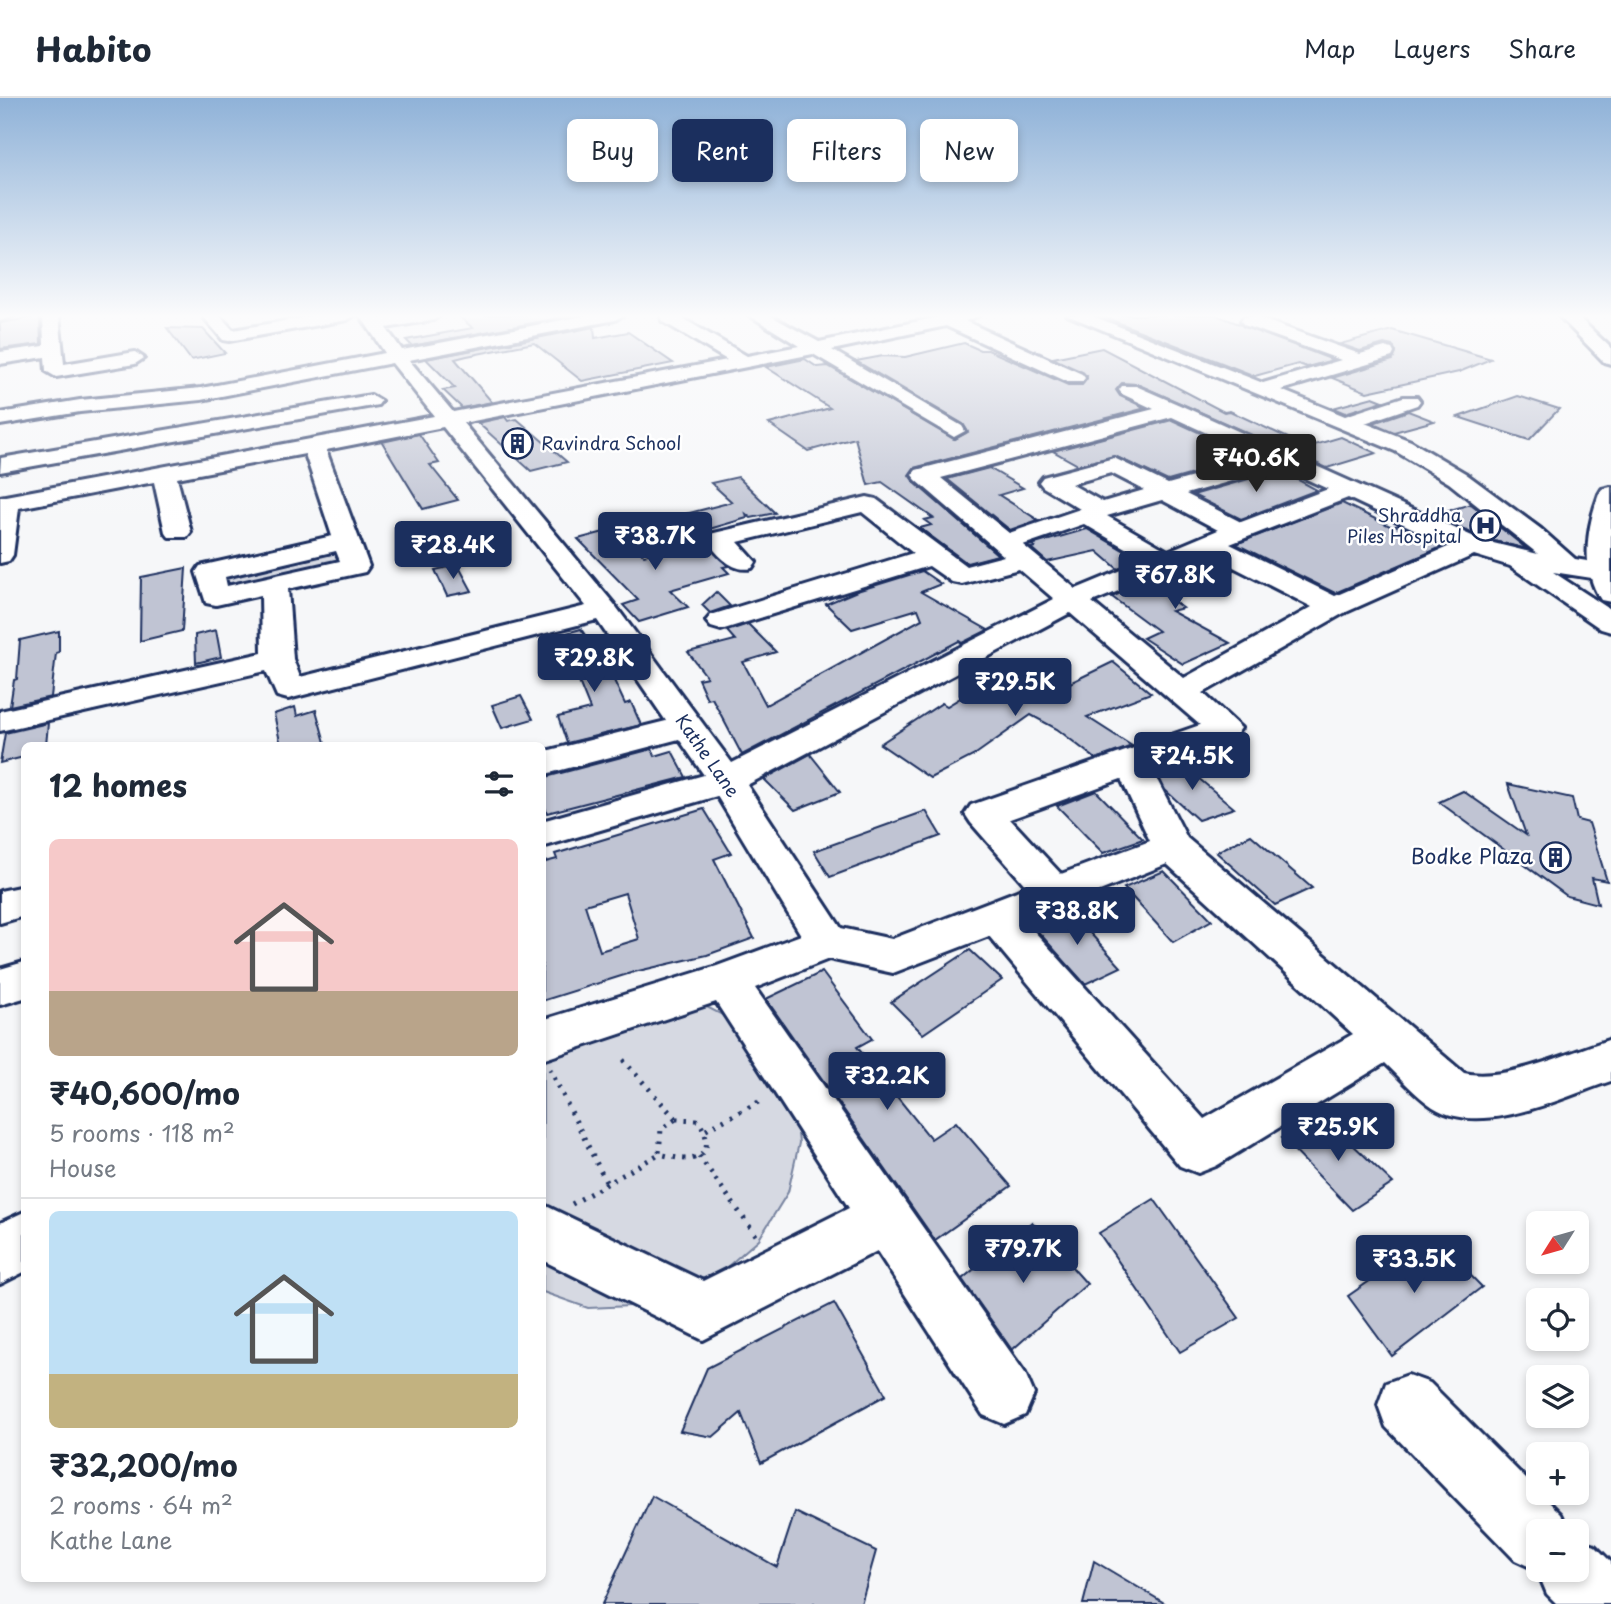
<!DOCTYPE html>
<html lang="en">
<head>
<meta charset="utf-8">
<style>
	body { margin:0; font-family:"Playpen Sans",sans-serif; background:#f2f2f3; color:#1f2937; height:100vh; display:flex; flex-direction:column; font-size:26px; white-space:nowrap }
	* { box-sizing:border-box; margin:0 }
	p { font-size:23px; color:#747a83 }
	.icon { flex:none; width:38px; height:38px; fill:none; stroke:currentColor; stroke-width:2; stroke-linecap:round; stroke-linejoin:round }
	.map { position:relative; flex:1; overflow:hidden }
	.details { position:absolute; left:21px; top:644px; width:525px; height:840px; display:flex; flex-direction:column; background:#fff; border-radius:10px; box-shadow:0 4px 10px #0003 }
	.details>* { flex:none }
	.guide { position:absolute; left:567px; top:21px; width:665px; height:63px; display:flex; gap:14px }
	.needle { width:46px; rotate:233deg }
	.buttons { position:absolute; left:1526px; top:1113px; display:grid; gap:14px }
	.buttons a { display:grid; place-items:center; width:63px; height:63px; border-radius:10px; background:#fff; box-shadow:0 4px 10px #0003; font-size:35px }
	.price { position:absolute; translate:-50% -60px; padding:0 16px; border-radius:7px; background:#1b2f5e; color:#fff; font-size:23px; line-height:46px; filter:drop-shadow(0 2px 4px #0008) }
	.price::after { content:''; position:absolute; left:50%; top:42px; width:21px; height:16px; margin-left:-10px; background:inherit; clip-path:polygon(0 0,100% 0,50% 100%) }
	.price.on { background:#222; color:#fff }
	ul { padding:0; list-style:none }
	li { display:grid; align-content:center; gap:14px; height:371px; padding:0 28px }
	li+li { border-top:2px solid #e0e1e3 }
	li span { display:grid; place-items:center; height:217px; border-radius:10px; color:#555 }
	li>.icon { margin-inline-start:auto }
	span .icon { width:126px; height:126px; fill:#fffc; stroke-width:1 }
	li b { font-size:30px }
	h2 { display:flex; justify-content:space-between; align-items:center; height:84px; padding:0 28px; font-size:30px }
	.pill { padding:0 24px; border-radius:10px; background:#fff; box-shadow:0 4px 10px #0003; font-size:24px; line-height:63px }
	.pill.on { background:#1b2f5e; color:#fff }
	header { display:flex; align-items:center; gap:42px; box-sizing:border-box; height:98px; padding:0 35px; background:#fff; border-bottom:2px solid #e0e1e3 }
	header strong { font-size:33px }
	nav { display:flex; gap:38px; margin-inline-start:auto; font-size:24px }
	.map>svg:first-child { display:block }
</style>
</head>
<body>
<header>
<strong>Habito</strong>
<nav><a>Map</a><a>Layers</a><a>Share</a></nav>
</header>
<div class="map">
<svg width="1611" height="1506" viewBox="0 0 1611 1506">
	<rect width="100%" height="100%" fill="#f6f7f9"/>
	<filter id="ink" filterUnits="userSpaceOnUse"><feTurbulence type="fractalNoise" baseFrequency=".0143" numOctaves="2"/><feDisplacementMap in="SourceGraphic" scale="14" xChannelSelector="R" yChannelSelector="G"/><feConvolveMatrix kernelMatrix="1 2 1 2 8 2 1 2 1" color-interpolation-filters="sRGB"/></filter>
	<g filter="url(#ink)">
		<g fill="#d6d9e2" stroke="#7884a0" stroke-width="2">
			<path d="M337,449l5,16 -115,26 -4,-16z"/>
			<path d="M661,900l44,8 39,20 50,70 5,47 -11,49 -29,47 -48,42 -59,24 -64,3 -45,-16v-258z"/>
		</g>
		<g fill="#c0c4d3" stroke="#1b2f5e" stroke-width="2" fill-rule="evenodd">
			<path d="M457,217h118l-163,31 -6,-6 67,-12z"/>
			<path d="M1099,217h117l117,45 -26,7 -9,-3 -43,12z"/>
			<path d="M40,218l1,28 -41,5v-26z"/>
			<path d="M594,229l1,11 33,-6 45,31 -91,18 -48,-38 -67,13 -12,3 37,43 -30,6 -19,-18 12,-2 -29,-29z"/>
			<path d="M167,230l36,1 22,24 -34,7z"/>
			<path d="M1392,232l99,29 -32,13 -92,20 -35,-14 61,-18 3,-8 -3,-6 -9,-2 -24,7 -20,-7z"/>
			<path d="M964,245l16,7h8l80,35h14l5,-9 -34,-18 49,-10 122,64 6,-1 58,27 23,8 30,-9 35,16 -49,15 -190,-84 -15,-1 -6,7 4,6 26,12 -232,60 -5,7 5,7 84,73 -31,8 -47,-35 11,-3 -7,-5 9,-2 -51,-36 -14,3 -13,-47 -47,13 -39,-27 61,-16 -64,-41 39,-8 12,8 11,-1 127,73 13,-7 -5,-8 -107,-63 27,-5 22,1z"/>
			<path d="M1518,298l41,13 -30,31 -71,-23z"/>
			<path d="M1373,299l10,4 -38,12 -12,-5z"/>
			<path d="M1408,313l26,10 -40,11 -21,-9z"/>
			<path d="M505,319l3,4 9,-2 50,43 -36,9 -53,-48z"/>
			<path d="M1172,322l81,37 -85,24 -53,-25 -37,9 -25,-14z"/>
			<path d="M419,336l20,29 -9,2 28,35 -35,9 -41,-67z"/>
			<path d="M989,370l34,20 -24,7 39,25 -28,10 -63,-51z"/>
			<path d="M1280,372l37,20 -76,29 -48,-24z"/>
			<path d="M738,379l37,36 -24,5 -5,-4 1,4 -58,17 -19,-17 62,-16 -21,-19z"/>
			<path d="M1342,405l50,24 7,-2 45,21 -109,47 -99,-49z"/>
			<path d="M1471,406l56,45 -45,-11 -50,-23z"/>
			<path d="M1087,431l53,31 -22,9 -21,-18 -50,11 -16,-14 4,-1 -2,-2 -5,1z"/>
			<path d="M611,432l19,18 5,-1 9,8 60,-15 24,26 -5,1 6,6 -59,17 18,17 -49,15 -16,-17 15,-5 -60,-61z"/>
			<path d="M1208,459l25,13 -67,26 17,12 -12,3 59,32 -47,21 -40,-26 15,-7 -46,-34 17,-8 12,1 -4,-4z"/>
			<path d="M458,467l14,26 -25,5 -12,-26z"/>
			<path d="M186,470l-4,63 -42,10 1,-64z"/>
			<path d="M922,473l19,13 -20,8 67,38 -26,13 -3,-2 -217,114 -30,-57 -5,1 -9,-20 9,-2 -19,-25 47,-12 -8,-9 21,-7 28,28 -33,10 23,43 156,-86 -4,-10 -66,20 -26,-25 31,-13z"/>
			<path d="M716,494l14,14 -20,7 -8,-8z"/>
			<path d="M581,531l30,45 14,30 6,-2 10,23 -74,18 -9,-26 32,-8 -11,-27 5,-1 -28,-45z"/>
			<path d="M216,532l5,27 -25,6 -1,-28z"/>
			<path d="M59,533v21l-3,1 -5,44 -41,9 4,-26 3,-1 3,-39z"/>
			<path d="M1113,564l38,31 -64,24 45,29 -36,13 -39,-30 -26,-14 -58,41 -43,22 -50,-34 62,-41 5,3 58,-35 40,24z"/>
			<path d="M521,598l12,23 -31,9 -10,-23z"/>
			<path d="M295,609l2,9 19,-6 10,36h-45l-7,-32z"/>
			<path d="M48,625l-2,23h-22v11l-24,6 5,-30z"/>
			<path d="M652,651l3,7 17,-5 14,26 -139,36 -5,-14v-21z"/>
			<path d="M810,656l30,38 -45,18 -31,-31z"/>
			<path d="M1178,663l56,47 -36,12 -33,-30 -9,-19z"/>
			<path d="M1508,686l64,14 5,22 12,3 18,58 -15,-3 6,26 -31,-8 -128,-94 24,-11 63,44z"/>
			<path d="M1096,693l47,48 -40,14 -46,-47z"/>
			<path d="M704,711l27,44 -17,6 40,79 -47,17 -73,17 -92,29v-138l15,-4 -2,-5zM625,795l14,46 -39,12 -15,-46z"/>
			<path d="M926,713l15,25 -111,41 -16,-26z"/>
			<path d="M1251,737l61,53 -37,17 -59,-53z"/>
			<path d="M1164,773l48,49 -39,22 -49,-54z"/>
			<path d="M1070,813l51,56 -36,17 -52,-58z"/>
			<path d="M970,852l32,30 -79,54 -32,-32z"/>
			<path d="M822,874l50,67 -15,8 74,92 25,-17 55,64 -76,54 -169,-241z"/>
			<path d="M1324,1019l69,66 -41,27 -70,-72z"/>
			<path d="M1154,1101l85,119 -59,34 -81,-119z"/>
			<path d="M1032,1124l55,62 -75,66 -50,-71z"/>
			<path d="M1433,1139l49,50 -90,69 -44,-60z"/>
			<path d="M834,1205l52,92 -125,68 -20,-50 -28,24 -33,-6 27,-63z"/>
			<path d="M652,1398l125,71 18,-55 81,39 -15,53h-259z"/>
			<path d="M1094,1463l72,43h-83z"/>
		</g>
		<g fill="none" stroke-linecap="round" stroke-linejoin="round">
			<defs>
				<g id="minor">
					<path d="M0,217h15l-15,6z"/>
					<path d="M43,217h16l5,49 71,-12 9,6 -9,6 -79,13 -10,-6 -1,-14 -45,7v-12l44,-6z"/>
					<path d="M202,217h17l14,15 86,-15h36l-8,5 -118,21 -6,-1z"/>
					<path d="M360,217h16l3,4 25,-4h37l-8,5 -47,8 16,22 187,-35h34l-8,5 -206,40 44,52 274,-52 -65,-39 -1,-6h16l70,41 52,-10 -50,-31h20l50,27 129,-27h32l-15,6 117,53 3,4 -3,4h-14l-122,-56 -114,24 130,76 3,5 -11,6 -141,-83 -350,69 151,181 118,159 322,-164 -35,-30 -57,15 -10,-2 -23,-16 -208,64 -10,-3 -5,-6 5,-6 202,-62 -51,-41 -124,30 18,20 -4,6c-19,5 -35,-13 -46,-29l4,-5 157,-37 9,2 90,67 38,-10 -88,-76 -4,-5 4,-5 238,-61 -32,-15 -3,-4 3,-4h14l46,20 299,134 57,14 -89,-71 -54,-32 -328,-136h23l173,68 78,-23 -97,-35 -3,-4 3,-4h12l104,37 25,-7 7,2 2,4 -2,4 -111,33 64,26 58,-19h14l3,4 -3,4 -52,18 46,18 54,32 76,56 34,30 36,6v16l-58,-9 58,38v22l-10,-3 -91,-63 -36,-11 -130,58 -141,80 38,35 -5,7 -85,33 36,70 277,235c42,9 106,-21 147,-34v42c-49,16 -129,57 -178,26 -17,-11 -33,-30 -48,-44l-169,103 -18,7 -18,-7 -191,-230 -96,37 -64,-14 -74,29 270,385 9,21 -9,21 -21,9 -21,-9 -106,-164 -174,89 -161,-80v-56l161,77 146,-73 -133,-206 -174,58v-40l175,-54 84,-31 -84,-139 -175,51v-26l162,-46 -25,-36 -137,36v-23l124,-31 -69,-101 -309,79 -11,-3 -11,-25 -266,60v-20l262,-58 -1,-58 -45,10 -10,-2 -10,-31 4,-6 132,-30 -27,-82 -128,24 14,54 -4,5h-18l-4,-5 -11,-50 -135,26 -6,47 -4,6 -9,2v-66l434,-81 -42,-53 -191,37 -121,12 -80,13v-12l80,-13 121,-12 184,-35zM1172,319l89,41 -93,26 -54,-26 -71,19 -4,5 4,5 37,22 -71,24 -68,-55zM443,329l143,179 -286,71 -7,-18 -5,-70 77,-17 4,-6 -43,-116zM1280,369l48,22 -87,33 -55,-28zM1111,375l33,17 -41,12 -32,-18zM1348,400l102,48 -115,50 -105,-52zM1162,402l56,30 -50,21 -61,-35zM1084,426l62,36 -70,29 -53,-44zM336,453l4,10 -113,25 -2,-9zM1208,456l104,53 -128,71 -92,-76zM1070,515l130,112 -229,80 -6,9 6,9 56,64 -135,52 -51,-11 -94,-143zM1121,681l29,62 -89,33 -51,-55zM1167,766l186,170 -149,85 -179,-198z"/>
					<path d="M371,297l10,6 -3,4 -378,67 1,-14z"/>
					<path d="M24,788v30l-24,7v-32z"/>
					<path d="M24,864v36l-24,7v-36z"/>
					<path d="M24,1114v60l-24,12v-61z"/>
					<path d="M1408,1277l22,8 131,131 8,17h-31v39h39v-31l18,7 16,16v42h-54l-10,-10 -10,-24 -22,-10 -129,-133 -8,-22 8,-22z"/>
				</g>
				<g id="highway">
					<path d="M1558,217h18l35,33v16l-7,-2z"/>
					<path d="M1611,389v115l-10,-2c-21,-31 -14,-73 -2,-106l3,-5z"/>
				</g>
			</defs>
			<use href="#minor" stroke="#1b2f5e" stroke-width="6"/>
			<use href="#highway" stroke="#1b2f5e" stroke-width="6"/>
			<g stroke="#1b2f5e" stroke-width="5" stroke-dasharray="2.5 7" stroke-linecap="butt">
				<path d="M623,962l53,59"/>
				<path d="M550,971l57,115"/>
				<path d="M676,1021l21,1c9,10 17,33 -3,38 -10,3 -25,-2 -35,-4l2,-25z"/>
				<path d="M706,1032l58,-31"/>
				<path d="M699,1058l59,82"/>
				<path d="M572,1106l87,-50"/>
			</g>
			<use href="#minor" fill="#fff" fill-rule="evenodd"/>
			<use href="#highway" fill="#fff" fill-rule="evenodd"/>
		</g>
	</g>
	<linearGradient id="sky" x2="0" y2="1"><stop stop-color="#8fb2d8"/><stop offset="0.51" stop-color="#fbfbfc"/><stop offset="1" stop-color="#fbfbfc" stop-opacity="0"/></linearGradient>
	<rect width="1611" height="428" fill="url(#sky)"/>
	<defs>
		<symbol id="building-ring" viewBox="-11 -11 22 22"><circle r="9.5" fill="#fff" stroke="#1b2f5e" stroke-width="1.5"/><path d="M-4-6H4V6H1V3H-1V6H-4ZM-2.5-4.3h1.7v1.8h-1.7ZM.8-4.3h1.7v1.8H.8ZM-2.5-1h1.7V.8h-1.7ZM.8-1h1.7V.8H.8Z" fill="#1b2f5e"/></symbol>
		<symbol id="hospital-ring" viewBox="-11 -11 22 22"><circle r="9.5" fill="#fff" stroke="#1b2f5e" stroke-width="1.5"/><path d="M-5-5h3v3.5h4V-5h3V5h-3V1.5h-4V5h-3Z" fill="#1b2f5e"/></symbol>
	</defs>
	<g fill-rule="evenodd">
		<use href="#building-ring" x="500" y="328" width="35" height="35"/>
		<use href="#hospital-ring" x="1468" y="410" width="35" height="35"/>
		<use href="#building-ring" x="1538" y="742" width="35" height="35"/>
	</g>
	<g text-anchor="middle" stroke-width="5" stroke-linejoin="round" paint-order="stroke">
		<g font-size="18" fill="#1b2f5e" stroke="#fff" text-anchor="start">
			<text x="541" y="352">Ravindra School</text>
			<text x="1462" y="424" text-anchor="end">Shraddha<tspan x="1462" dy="21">Piles Hospital</tspan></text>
		</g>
		<g font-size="18" fill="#1b2f5e" stroke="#fff">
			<text transform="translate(707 658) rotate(55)" y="6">Kathe Lane</text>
		</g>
		<g font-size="21" fill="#1b2f5e" stroke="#fff" text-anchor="end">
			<text x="1533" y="766">Bodke Plaza</text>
		</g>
	</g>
</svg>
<div class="buttons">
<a><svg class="needle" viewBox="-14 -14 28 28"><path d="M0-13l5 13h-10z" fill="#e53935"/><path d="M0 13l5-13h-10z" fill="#747a83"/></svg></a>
<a><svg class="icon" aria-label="locate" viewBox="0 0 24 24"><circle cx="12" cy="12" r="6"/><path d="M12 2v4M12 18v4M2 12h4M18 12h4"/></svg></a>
<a><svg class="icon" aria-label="layers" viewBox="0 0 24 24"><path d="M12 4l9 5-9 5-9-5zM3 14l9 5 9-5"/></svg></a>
<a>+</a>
<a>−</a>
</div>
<b class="price on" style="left:1256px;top:396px">₹40.6K</b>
<b class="price" style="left:655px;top:474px">₹38.7K</b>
<b class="price" style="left:453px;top:483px">₹28.4K</b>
<b class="price" style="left:1175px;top:513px">₹67.8K</b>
<b class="price" style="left:594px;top:596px">₹29.8K</b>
<b class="price" style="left:1015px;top:620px">₹29.5K</b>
<b class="price" style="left:1192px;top:694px">₹24.5K</b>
<b class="price" style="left:1077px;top:849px">₹38.8K</b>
<b class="price" style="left:887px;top:1014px">₹32.2K</b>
<b class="price" style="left:1338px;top:1065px">₹25.9K</b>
<b class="price" style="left:1023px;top:1187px">₹79.7K</b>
<b class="price" style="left:1414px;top:1197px">₹33.5K</b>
<div class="guide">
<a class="pill">Buy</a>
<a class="pill on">Rent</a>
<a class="pill">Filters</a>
<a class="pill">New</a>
</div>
<section class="details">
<h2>12 homes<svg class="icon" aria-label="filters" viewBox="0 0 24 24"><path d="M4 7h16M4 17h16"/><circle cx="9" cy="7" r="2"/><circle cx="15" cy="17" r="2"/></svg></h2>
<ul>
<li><span style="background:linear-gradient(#f6c9c9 70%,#b9a48a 0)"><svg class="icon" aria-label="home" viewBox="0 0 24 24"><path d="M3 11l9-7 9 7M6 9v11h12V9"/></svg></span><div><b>₹40,600/mo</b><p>5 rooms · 118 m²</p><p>House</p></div></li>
<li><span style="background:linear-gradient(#bfe0f5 75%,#c2b280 0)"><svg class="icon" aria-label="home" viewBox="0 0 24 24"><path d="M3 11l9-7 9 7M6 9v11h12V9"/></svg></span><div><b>₹32,200/mo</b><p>2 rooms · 64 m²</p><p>Kathe Lane</p></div></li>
</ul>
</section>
</div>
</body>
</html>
